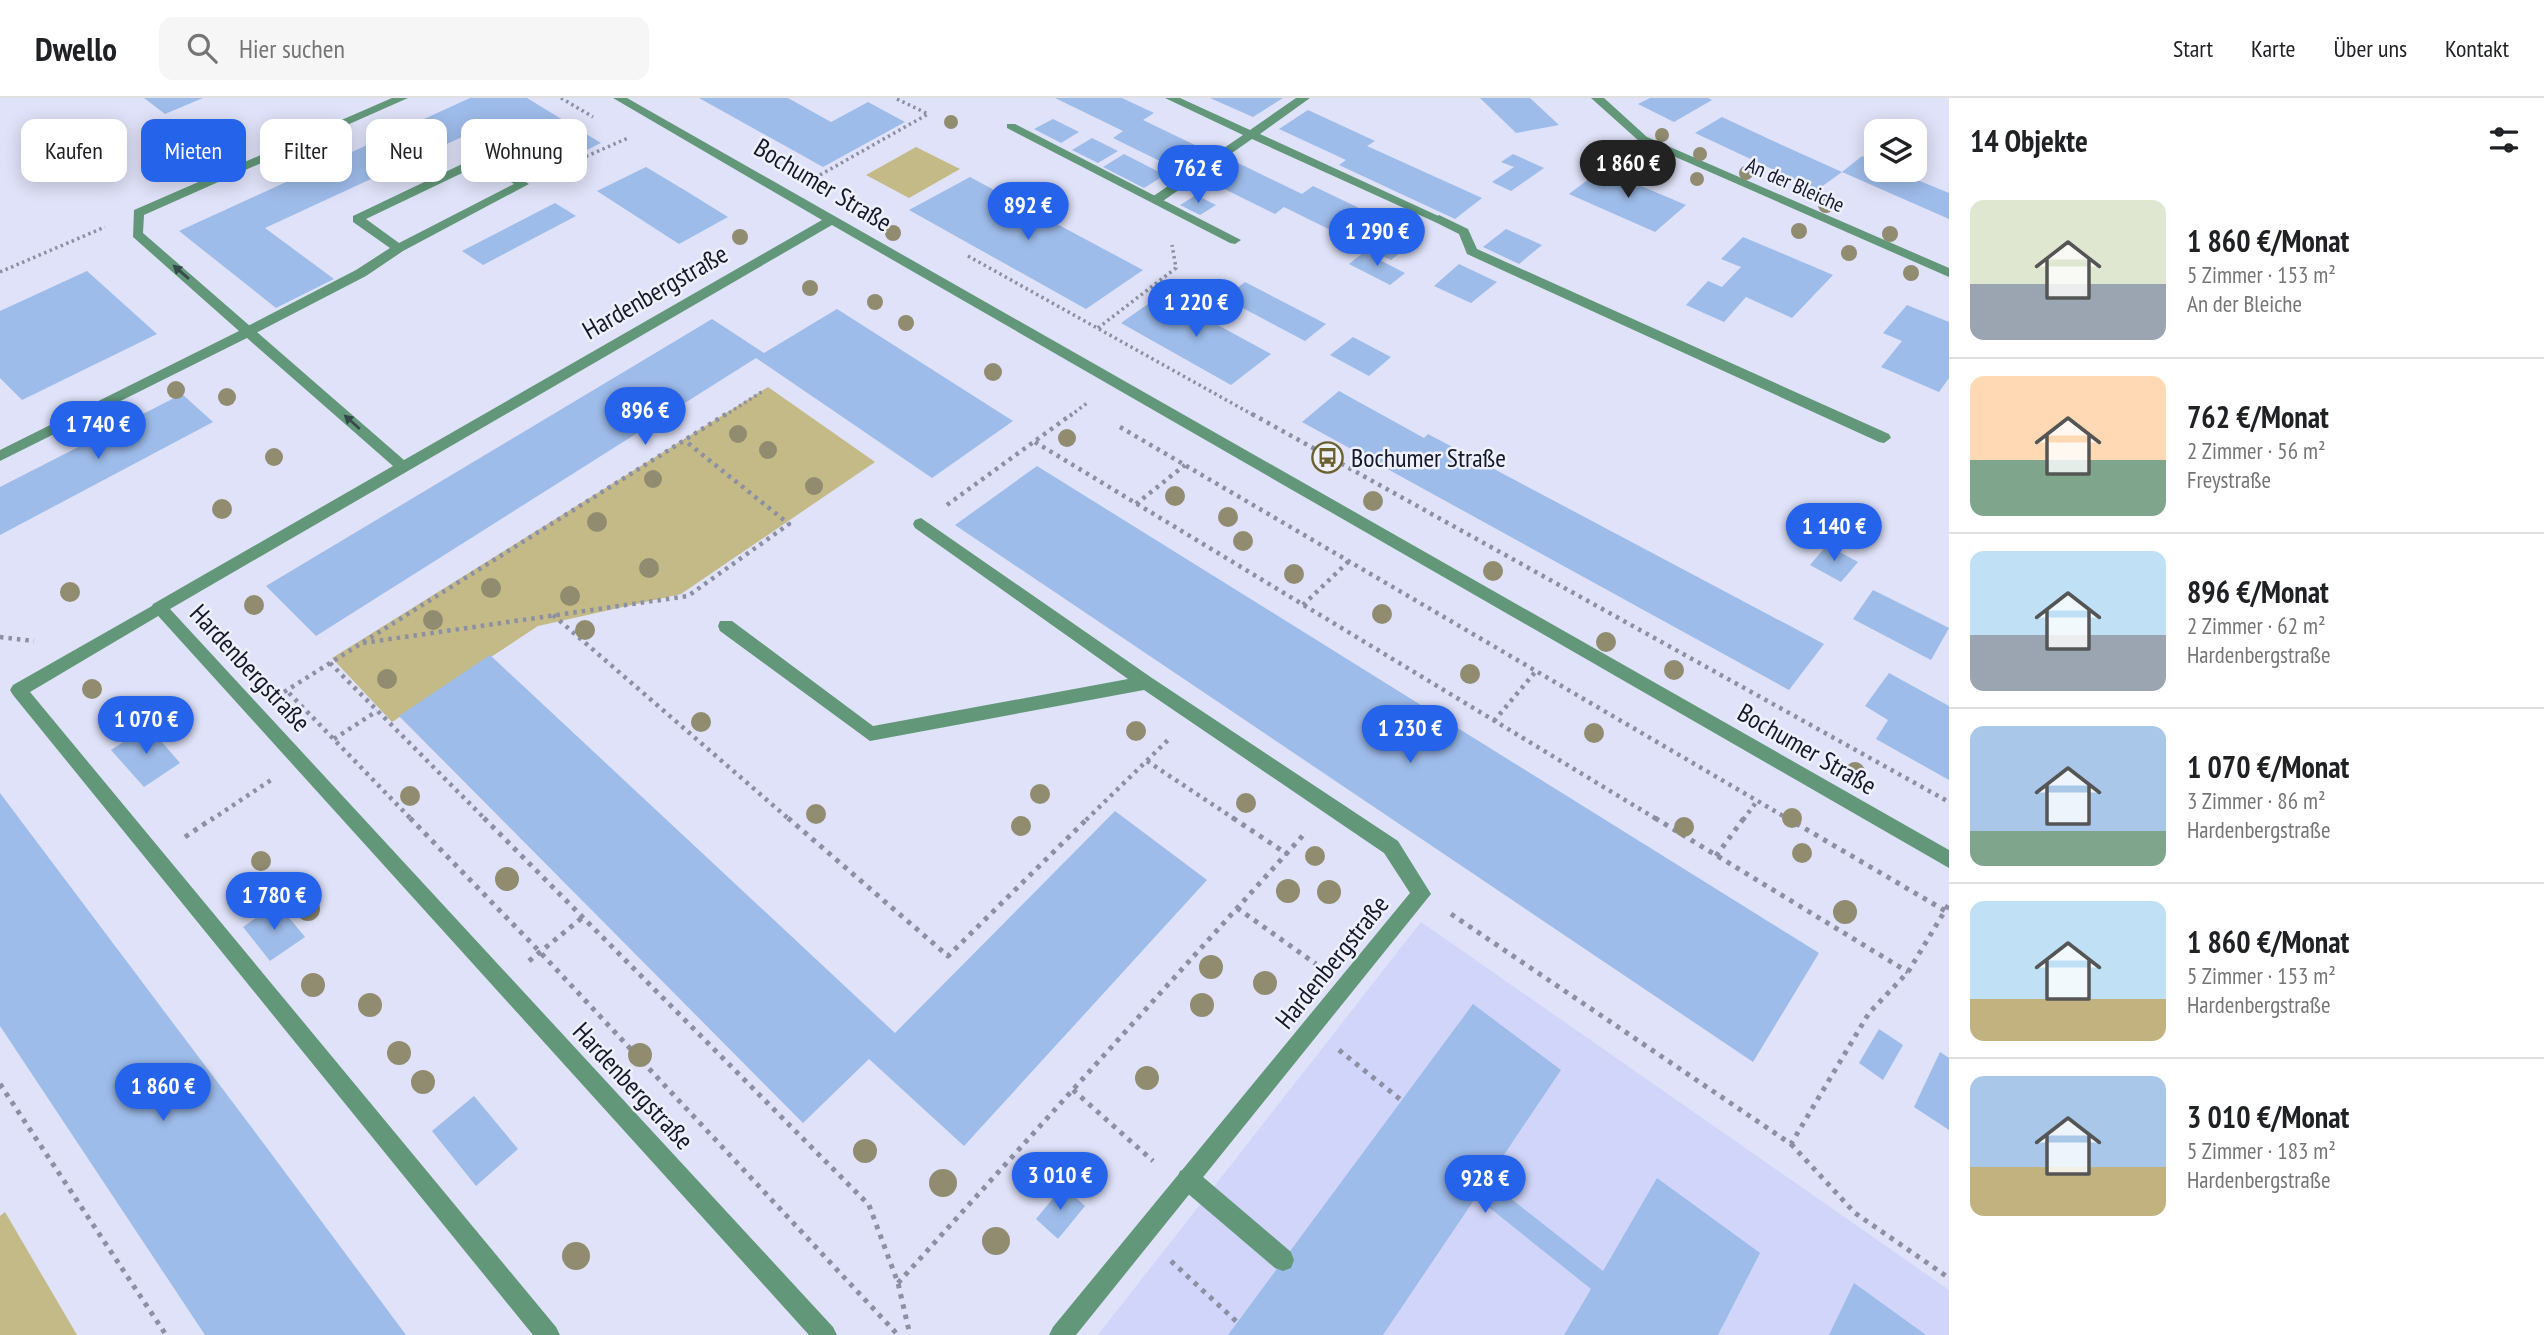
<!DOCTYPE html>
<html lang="de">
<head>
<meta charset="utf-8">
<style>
	body { margin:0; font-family:"PT Sans Narrow",sans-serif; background:#f6f6f6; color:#202124; height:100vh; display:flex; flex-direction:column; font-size:26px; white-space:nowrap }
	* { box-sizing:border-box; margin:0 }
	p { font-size:23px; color:#757577 }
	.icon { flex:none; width:38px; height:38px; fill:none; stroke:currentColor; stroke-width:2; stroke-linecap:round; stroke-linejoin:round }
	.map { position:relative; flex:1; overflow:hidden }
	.panel { display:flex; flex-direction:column; background:#fff; width:595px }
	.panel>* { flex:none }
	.hud { position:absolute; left:21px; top:21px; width:665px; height:63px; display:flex; gap:14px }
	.buttons { position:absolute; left:1864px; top:21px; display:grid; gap:14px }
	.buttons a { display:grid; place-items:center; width:63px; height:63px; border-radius:14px; background:#fff; box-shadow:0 4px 18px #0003; font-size:35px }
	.price { position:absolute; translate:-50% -60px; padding:0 16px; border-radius:24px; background:#2563eb; color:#fff; font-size:23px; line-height:46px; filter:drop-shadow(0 2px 4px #0008) }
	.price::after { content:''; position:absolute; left:50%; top:42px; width:21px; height:16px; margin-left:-10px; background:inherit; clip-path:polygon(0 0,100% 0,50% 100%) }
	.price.selected { background:#222; color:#fff }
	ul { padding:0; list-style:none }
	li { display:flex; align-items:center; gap:21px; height:175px; padding:0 21px }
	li+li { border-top:2px solid #e0e0e0 }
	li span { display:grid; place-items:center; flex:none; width:196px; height:140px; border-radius:14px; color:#555 }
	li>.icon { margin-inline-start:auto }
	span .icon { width:84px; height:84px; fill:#fffc; stroke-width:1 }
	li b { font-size:30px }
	h2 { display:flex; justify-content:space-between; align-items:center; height:84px; padding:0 21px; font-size:30px }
	.pill { padding:0 24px; border-radius:14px; background:#fff; box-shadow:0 4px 18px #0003; font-size:24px; line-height:63px }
	.pill.selected { background:#2563eb; color:#fff }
	header { display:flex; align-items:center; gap:42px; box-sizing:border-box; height:98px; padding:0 35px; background:#fff; border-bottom:2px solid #e0e0e0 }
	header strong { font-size:33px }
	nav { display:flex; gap:38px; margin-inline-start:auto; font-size:24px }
	.search { width:490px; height:63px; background:#f6f6f6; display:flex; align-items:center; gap:18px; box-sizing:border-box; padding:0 24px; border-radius:14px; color:#757577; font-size:26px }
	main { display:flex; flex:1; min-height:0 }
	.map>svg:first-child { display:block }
</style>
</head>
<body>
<header>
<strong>Dwello</strong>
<div class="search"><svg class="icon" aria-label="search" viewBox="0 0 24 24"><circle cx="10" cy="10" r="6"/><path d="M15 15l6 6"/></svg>Hier suchen</div>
<nav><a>Start</a><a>Karte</a><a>Über uns</a><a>Kontakt</a></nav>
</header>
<main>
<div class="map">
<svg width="1949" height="1237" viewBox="0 0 1949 1237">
	<rect width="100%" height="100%" fill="#dfe2f8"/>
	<path fill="#d0d5f9" d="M1421,824l528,368v45h-851z"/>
	<g fill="#c3ba87">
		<path d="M916,49l44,22 -51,29 -43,-23z"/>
		<path d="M768,289l107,75 -194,132 -143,32 -146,96 -60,-64z"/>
		<path d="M5,1114l72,123h-77v-119z"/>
	</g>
	<g fill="#9ebcea">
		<path d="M144,0h59l-38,16z"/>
		<path d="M470,0h57l74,45 -45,22 -66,-41 -225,104 69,51 -58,29 -97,-77z"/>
		<path d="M699,0h89l43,24 37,-20 37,20 -82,45z"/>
		<path d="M1055,0h67l32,15 -11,7 60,29 -29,19 -61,-30 10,-7z"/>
		<path d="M1210,0h73l-30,19z"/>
		<path d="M1480,0h50l29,27 -43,8z"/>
		<path d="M1650,0h58l4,2 -38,22 -36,-18z"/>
		<path d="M1308,12l67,31 -8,5 115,52 -27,21 -116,-54 7,-5 -67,-31z"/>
		<path d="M1722,19l49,23 71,32 -25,18 -122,-57z"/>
		<path d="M1053,21l26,13 -18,11 -27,-14z"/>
		<path d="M1092,40l26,13 -20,12 -26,-13z"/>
		<path d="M1124,56l41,21 -21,13 -41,-21z"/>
		<path d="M1513,56l31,14 -33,23 -19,-9 22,-15 -13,-5z"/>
		<path d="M1862,58l14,6v8h17l56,23v26l-107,-47z"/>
		<path d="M1234,63l68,33 11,-8 107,51 -29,23 -107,-53 -9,7 -69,-34z"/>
		<path d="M646,69l40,24 42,26 -49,27 -82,-53z"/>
		<path d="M1602,71l39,17 45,19 -31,27 -86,-38z"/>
		<path d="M970,79l85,46 88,47 -57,39 -177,-99z"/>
		<path d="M1196,97l20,10 -16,10 -20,-10z"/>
		<path d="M555,105l21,13 -93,49 -21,-14z"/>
		<path d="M1506,131l36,16 -23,19 -36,-17z"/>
		<path d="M1743,139l43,18 47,20 -41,43 -46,-21 -22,25 -38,-17 22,-24 14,6 19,-20 -20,-8z"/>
		<path d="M1364,154l41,21 -15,12 -41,-21z"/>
		<path d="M1459,166l38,18 -26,21 -37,-17z"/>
		<path d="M87,173l70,63 -135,66 -22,-22v-67z"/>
		<path d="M1245,184l81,42 -21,17 -81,-43z"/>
		<path d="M1162,196l54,30 55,30 -40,31 -110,-62z"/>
		<path d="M1907,207l42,17v56l-10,14 -58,-25 21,-26 -19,-8z"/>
		<path d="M837,211l176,112 -81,57 -176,-120 -440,278 -50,-50 446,-267 52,34z"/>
		<path d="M1353,239l38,20 -22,19 -39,-21z"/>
		<path d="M1339,293l85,47 4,-4 396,210 -35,46 -487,-268z"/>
		<path d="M182,296l31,28 -213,113v-48z"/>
		<path d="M1037,368l782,487 -66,109 -798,-537z"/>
		<path d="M1827,447l31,17 -17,20 -31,-17z"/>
		<path d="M1873,492l76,38 -18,32 -78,-41z"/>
		<path d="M490,557l405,378 220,-222 92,69 -243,266 -95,-87 -66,64 -404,-407z"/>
		<path d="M1889,575l60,33v74l-73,-41 12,-19 -23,-14z"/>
		<path d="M148,628l32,37 -36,24 -33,-37z"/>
		<path d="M0,695l267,355 139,187h-201l-205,-309z"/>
		<path d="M277,805l28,34 -35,24 -27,-34z"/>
		<path d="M1473,906l88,66 -74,110 116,91 54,-93 103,75 -42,82h-154l27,-46 -115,-92 -93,138h-155z"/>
		<path d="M1879,931l24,16 -20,35 -24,-17z"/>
		<path d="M1940,954l9,6v72l-35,-23z"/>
		<path d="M474,998l44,53 -42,37 -44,-55z"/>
		<path d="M1063,1088l22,20 -27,33 -22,-20z"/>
		<path d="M1854,1185l72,52h-97z"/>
	</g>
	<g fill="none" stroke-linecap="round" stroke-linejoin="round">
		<g stroke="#8d8fa3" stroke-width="3.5" stroke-dasharray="2.5 3.5" stroke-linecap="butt">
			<path d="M561,0l32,19"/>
			<path d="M553,73l75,-33"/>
			<path d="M820,77l108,-61 -33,-16"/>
			<path d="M968,158l287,160"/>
			<path d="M0,174l105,-45"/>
			<path d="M1098,230l78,-60 -4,-23"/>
			<path d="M724,318l39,-25"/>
			<path d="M1070,318l17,-13"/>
		</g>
		<g stroke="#8d8fa3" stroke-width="4.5" stroke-dasharray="3.5 5" stroke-linecap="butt">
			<path d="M1252,316l697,388"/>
			<path d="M1120,329l670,393"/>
			<path d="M1035,344l623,378"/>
			<path d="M1136,406l49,-39"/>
			<path d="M947,407l125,-91"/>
			<path d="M1303,507l46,-44"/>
			<path d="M553,517l237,205"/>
			<path d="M0,539l34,4"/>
			<path d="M363,545l325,-47 101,-72 -105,-84"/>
			<path d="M330,565l156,157"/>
			<path d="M284,594l442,-278"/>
			<path d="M289,595l123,127"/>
			<path d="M1494,623l42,-50"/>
			<path d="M334,641l43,-28"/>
			<path d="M1147,663l89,59"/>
			<path d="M211,722l60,-40"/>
			<path d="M1086,722l84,-82"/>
			<path d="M1743,722l14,-19"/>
		</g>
		<g stroke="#8d8fa3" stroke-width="5" stroke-dasharray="4.5 6" stroke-linecap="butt">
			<path d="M410,720l130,134 358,383"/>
			<path d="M484,720l385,387 29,78 12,52"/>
			<path d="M788,720l160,138 140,-138"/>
			<path d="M1233,720l54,36"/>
			<path d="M1655,720l253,154"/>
			<path d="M1787,720l162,95"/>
			<path d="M185,739l28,-19"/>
			<path d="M1716,758l28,-38"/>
			<path d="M1237,810l79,56"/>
			<path d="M1451,816l340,230 78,-131 39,-41 41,-68"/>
			<path d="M529,863l54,-44"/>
			<path d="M1339,952l62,50"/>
			<path d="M0,986l166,251"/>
			<path d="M1073,992l80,71"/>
			<path d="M1791,1046l64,69 94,65"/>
			<path d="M1171,1163l66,61"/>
			<path d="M898,1185l408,-451"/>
		</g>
		<g fill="#629879" fill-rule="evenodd">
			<path d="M1007,26h8l226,116 -6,4 -5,-1 -223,-115z"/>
			<path d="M481,57l48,29 -126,67 -37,25 -112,58h-10v-6l112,-58 34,-22 -37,-26v-6zM481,66l33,20 -115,59 -33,-24z"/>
			<path d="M1439,117l29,14 9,20 412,185 2,4 -7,5 -5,-1 -412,-188 -8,-20 -24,-12 -2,-3z"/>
			<path d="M159,504l8,6 -2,4 -135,80 526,635 4,8h-27l-520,-640 -3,-5 3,-5z"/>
			<path d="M1188,1070l8,3 95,81 3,8 -3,8 -8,3 -8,-3 -95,-81 -3,-8 3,-8z"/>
		</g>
		<g fill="#629879" fill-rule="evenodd">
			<path d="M392,0h16l-264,117 -1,18 261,227 418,-240 -209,-122h14l1322,752v18l-1117,-643 -662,384 663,718 4,8h-28l-658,-727 2,-4 240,-138 -146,-128 -247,123v-11l239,-119 -106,-94 1,-27z"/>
			<path d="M1165,0h15l70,32 46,-32h14l-50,36 185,85 -6,4 -4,-1 -183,-83 -92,64h-8v-6l91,-62z"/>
			<path d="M1591,0h13l43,39 302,131v9l-310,-136z"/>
			<path d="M921,420l231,160 246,163 33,53 -355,441h-27l4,-8 357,-434 -26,-40 -240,-163 -274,51 -150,-110 -2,-5 2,-5h12l141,105 255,-47 -213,-151 -2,-4 2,-4z"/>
		</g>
	</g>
	<g fill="#918c70">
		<circle cx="951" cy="24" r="7"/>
		<circle cx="1662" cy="37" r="7"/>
		<circle cx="1700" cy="56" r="7"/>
		<circle cx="1746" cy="75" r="7"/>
		<circle cx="1697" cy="81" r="7"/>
		<circle cx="1826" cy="107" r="8"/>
		<circle cx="1799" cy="133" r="8"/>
		<circle cx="893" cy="135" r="8"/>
		<circle cx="1890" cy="136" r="8"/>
		<circle cx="740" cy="139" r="8"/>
		<circle cx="1849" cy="155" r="8"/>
		<circle cx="1911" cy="175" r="8"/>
		<circle cx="810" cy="190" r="8"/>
		<circle cx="875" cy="204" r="8"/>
		<circle cx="906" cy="225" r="8"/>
		<circle cx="993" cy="274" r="9"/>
		<circle cx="176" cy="292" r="9"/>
		<circle cx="227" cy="299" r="9"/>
		<circle cx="738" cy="336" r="9"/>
		<circle cx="1067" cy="340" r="9"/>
		<circle cx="768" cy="352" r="9"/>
		<circle cx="274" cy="359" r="9"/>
		<circle cx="653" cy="381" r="9"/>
		<circle cx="814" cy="388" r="9"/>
		<circle cx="1175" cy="398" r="10"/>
		<circle cx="1373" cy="403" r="10"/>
		<circle cx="222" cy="411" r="10"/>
		<circle cx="1228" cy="419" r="10"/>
		<circle cx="597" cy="424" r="10"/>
		<circle cx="1243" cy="443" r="10"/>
		<circle cx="649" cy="470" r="10"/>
		<circle cx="1493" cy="473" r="10"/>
		<circle cx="1294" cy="476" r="10"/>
		<circle cx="491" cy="490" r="10"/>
		<circle cx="70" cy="494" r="10"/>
		<circle cx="570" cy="498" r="10"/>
		<circle cx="254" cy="507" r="10"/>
		<circle cx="1382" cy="516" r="10"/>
		<circle cx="433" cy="522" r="10"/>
		<circle cx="585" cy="532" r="10"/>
		<circle cx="1606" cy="544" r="10"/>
		<circle cx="1674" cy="572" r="10"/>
		<circle cx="1470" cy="576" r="10"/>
		<circle cx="387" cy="581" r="10"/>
		<circle cx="92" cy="591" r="10"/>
		<circle cx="701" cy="624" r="10"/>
		<circle cx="1136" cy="633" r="10"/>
		<circle cx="1594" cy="635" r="10"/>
		<circle cx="1855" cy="674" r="10"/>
		<circle cx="1040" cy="696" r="10"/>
		<circle cx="410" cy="698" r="10"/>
		<circle cx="1246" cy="705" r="10"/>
		<circle cx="816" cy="716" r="10"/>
		<circle cx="1792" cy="720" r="10"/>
		<circle cx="1021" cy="728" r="10"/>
		<circle cx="1684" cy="729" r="10"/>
		<circle cx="1802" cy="755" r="10"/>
		<circle cx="1315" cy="758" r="10"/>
		<circle cx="261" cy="763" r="10"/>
		<circle cx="507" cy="781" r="12"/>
		<circle cx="1288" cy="793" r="12"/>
		<circle cx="1329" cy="794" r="12"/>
		<circle cx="308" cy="811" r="12"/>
		<circle cx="1845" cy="814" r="12"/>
		<circle cx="1211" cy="869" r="12"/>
		<circle cx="1265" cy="885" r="12"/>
		<circle cx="313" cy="887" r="12"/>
		<circle cx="370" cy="907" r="12"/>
		<circle cx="1202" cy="907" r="12"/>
		<circle cx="399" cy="955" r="12"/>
		<circle cx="640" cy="957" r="12"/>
		<circle cx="1147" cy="980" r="12"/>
		<circle cx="423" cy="984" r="12"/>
		<circle cx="865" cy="1053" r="12"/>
		<circle cx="943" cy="1085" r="14"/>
		<circle cx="996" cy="1143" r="14"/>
		<circle cx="576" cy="1158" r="14"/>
	</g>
	<defs><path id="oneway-solid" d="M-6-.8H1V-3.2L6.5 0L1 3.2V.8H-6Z" transform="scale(1.75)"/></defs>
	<g fill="#344b4a">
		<use href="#oneway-solid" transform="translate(181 174) rotate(-139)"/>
		<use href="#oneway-solid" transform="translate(352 324) rotate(-138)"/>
	</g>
	<defs>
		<symbol id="bus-ring" viewBox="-11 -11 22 22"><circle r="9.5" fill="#eef0fb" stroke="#6b612e" stroke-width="1.5"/><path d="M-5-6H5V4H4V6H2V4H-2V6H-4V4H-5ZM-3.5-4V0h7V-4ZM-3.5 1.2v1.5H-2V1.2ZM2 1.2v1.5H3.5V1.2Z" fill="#6b612e"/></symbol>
	</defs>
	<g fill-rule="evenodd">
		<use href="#bus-ring" x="1310" y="342" width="35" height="35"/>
	</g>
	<g text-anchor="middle" stroke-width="5" stroke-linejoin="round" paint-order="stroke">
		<g font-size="21" fill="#16182a" stroke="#eef0fb">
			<text transform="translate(1795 87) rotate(24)" y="7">An der Bleiche</text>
		</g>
		<g font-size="26" fill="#16182a" stroke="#eef0fb">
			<text transform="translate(823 87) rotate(31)" y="9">Bochumer Straße</text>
			<text transform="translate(655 194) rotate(-30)" y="9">Hardenbergstraße</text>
			<text transform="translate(250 570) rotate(47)" y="9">Hardenbergstraße</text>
			<text transform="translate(1807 651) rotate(30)" y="9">Bochumer Straße</text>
			<text transform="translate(1332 864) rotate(-51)" y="9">Hardenbergstraße</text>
			<text transform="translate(633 988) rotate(47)" y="9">Hardenbergstraße</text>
		</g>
		<g font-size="26" fill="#16182a" stroke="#eef0fb" text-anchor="start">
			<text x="1351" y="369">Bochumer Straße</text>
		</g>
	</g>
</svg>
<div class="buttons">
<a><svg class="icon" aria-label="layers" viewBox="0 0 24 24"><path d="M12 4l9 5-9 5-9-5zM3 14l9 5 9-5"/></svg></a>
</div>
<b class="price selected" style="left:1628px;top:102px">1 860 €</b>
<b class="price" style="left:1198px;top:107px">762 €</b>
<b class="price" style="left:1028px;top:144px">892 €</b>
<b class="price" style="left:1377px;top:170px">1 290 €</b>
<b class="price" style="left:1196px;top:241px">1 220 €</b>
<b class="price" style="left:645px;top:349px">896 €</b>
<b class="price" style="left:98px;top:363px">1 740 €</b>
<b class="price" style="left:1834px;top:465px">1 140 €</b>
<b class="price" style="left:146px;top:658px">1 070 €</b>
<b class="price" style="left:1410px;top:667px">1 230 €</b>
<b class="price" style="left:274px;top:834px">1 780 €</b>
<b class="price" style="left:163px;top:1025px">1 860 €</b>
<b class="price" style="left:1060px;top:1114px">3 010 €</b>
<b class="price" style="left:1485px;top:1117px">928 €</b>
<div class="hud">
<a class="pill">Kaufen</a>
<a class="pill selected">Mieten</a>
<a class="pill">Filter</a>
<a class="pill">Neu</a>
<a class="pill">Wohnung</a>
</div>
</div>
<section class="panel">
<h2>14 Objekte<svg class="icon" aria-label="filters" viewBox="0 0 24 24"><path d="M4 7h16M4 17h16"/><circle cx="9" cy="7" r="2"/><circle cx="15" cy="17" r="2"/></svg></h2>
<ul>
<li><span style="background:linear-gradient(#dfe7d0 60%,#9aa5b1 0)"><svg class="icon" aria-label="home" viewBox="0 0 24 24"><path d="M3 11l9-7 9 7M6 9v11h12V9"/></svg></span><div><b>1 860 €/Monat</b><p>5 Zimmer · 153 m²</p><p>An der Bleiche</p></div></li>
<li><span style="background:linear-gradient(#ffd9b3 60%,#7fa58c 0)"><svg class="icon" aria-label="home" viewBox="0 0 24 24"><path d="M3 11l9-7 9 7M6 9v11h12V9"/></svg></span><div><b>762 €/Monat</b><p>2 Zimmer · 56 m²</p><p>Freystraße</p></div></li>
<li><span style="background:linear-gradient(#bfe0f5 60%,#9aa5b1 0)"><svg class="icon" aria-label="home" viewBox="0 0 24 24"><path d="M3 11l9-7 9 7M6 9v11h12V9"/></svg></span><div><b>896 €/Monat</b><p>2 Zimmer · 62 m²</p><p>Hardenbergstraße</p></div></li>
<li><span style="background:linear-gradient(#a9c7e8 75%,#7fa58c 0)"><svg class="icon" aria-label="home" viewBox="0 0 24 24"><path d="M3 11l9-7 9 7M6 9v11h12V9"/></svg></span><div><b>1 070 €/Monat</b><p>3 Zimmer · 86 m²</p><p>Hardenbergstraße</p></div></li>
<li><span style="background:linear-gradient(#bfe0f5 70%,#c2b280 0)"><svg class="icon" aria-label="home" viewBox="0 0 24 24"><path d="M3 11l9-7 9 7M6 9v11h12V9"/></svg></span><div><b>1 860 €/Monat</b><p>5 Zimmer · 153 m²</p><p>Hardenbergstraße</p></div></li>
<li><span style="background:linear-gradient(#a9c7e8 65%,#c2b280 0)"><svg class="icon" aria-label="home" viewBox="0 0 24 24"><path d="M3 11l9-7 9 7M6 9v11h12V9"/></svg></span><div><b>3 010 €/Monat</b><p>5 Zimmer · 183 m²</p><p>Hardenbergstraße</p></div></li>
</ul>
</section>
</main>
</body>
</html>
